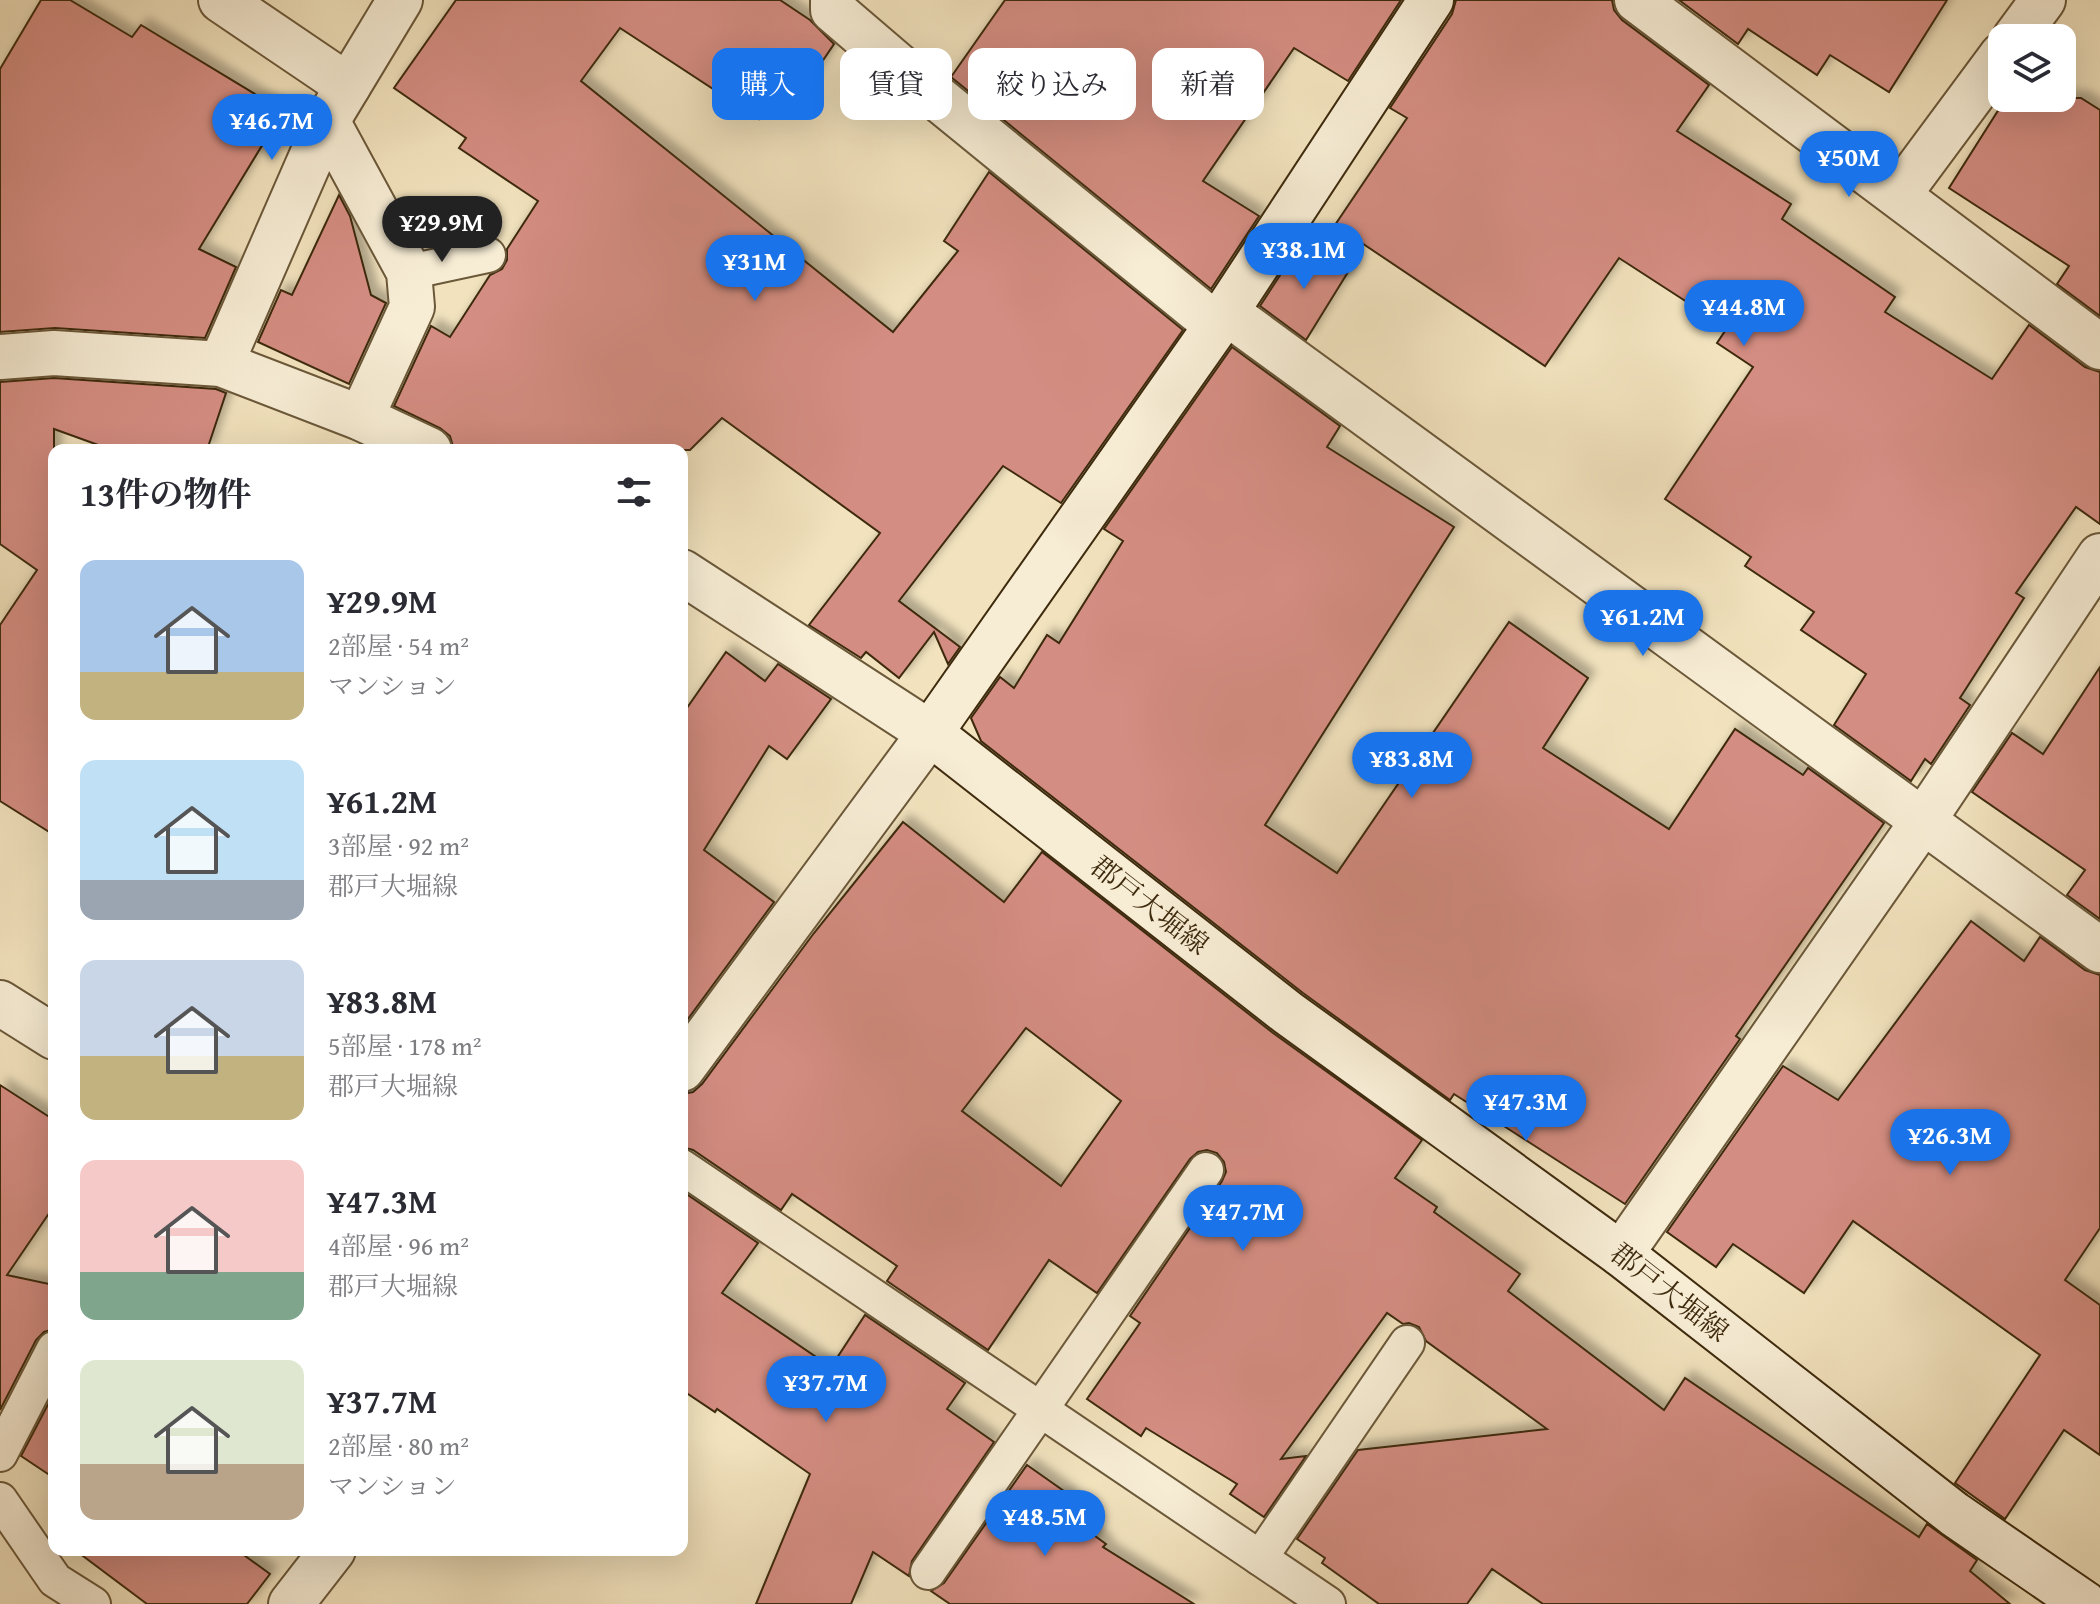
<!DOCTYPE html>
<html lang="ja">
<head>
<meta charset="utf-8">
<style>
	body { margin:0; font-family:"Gentium Book Plus","Noto Serif JP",serif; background:#f2f2f3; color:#2b2b33; height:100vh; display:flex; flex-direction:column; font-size:30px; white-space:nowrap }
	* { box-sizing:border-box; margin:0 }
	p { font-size:26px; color:#7c7c81 }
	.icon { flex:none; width:44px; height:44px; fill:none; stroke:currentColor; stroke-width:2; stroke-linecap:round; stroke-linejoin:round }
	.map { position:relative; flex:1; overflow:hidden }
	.details { position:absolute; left:48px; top:444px; width:640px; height:1112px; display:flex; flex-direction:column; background:#fff; border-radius:16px; box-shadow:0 8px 32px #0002 }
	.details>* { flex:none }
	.hud { position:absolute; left:712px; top:48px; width:760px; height:72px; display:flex; gap:16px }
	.controls { position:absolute; left:1988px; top:24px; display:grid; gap:16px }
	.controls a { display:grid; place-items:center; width:88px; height:88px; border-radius:16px; background:#fff; box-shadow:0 8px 32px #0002; font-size:40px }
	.price { position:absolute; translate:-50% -68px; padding:0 18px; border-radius:28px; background:#1a73e8; color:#fff; font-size:26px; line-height:52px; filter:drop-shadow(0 2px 4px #0008) }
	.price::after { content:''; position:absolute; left:50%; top:48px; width:24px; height:18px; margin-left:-12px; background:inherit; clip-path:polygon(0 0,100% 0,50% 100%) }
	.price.on { background:#222; color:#fff }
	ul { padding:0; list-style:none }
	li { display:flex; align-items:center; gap:24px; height:200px; padding:0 32px }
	li span { display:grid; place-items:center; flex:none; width:224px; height:160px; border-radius:16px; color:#555 }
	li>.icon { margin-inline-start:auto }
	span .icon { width:96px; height:96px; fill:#fffc; stroke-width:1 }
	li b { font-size:34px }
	h2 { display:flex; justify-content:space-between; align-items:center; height:96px; padding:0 32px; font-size:34px }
	.chip { padding:0 28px; border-radius:16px; background:#fff; box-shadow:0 8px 32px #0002; font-size:28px; line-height:72px }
	.chip.on { background:#1a73e8; color:#fff }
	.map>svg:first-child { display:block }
</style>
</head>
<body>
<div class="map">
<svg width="2100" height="1604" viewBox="0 0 2100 1604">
	<defs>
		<filter id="shadow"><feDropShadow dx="7" dy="-7" stdDeviation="4" flood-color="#0004"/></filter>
	</defs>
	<rect width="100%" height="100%" fill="#f2e3be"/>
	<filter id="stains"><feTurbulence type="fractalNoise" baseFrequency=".0025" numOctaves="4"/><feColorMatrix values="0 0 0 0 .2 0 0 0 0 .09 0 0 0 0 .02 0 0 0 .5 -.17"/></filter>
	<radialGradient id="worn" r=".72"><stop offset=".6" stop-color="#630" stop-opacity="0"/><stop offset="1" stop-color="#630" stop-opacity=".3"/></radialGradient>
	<g fill="#d48d82" stroke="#3e2a0d" stroke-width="2" fill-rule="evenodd" filter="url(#shadow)">
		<path d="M41,0h29l62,37 9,-12 142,86 -84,138 37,18 -31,71 -150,-10 -55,4v-263z"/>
		<path d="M456,0h324l30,20 24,24 -31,46 -17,-11 -27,40 -139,-91 -39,53 312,251 65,-81 -14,-10 45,-69 194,158 -122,173 -58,-37 -104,135 61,46 -12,17 -14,-32 -35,46 -33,-26 -5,6 -52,-33 71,-92 -158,-115 -32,32h-236l-4,-14 -10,-8 -46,-22 37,-80 19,11 40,-62 12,-6 5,-9v-11l31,-48 -79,-53 7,-10 -72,-50z"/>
		<path d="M1005,0h396l-53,81 -54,-33 -91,133 56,35 -48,73 -260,-212z"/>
		<path d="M1456,0h156l2,10 8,10 87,65 -32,46 114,73 -9,15 113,78 -10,15 107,67 37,-54 56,42 15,5v152l-24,-17 -60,86 8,5 -64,100 10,7 -39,59 -6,-5 -14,22 -77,-56 32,-51 -65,-44 13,-18 -69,-46 6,-9 -86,-58 88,-132 -36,-24 10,-15 -108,-70 -74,108 -210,-141 72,-107 -17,-10 62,-94z"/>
		<path d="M1679,0h268l-58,92 -59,-37 -13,20 -69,-46 -10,15z"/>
		<path d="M2006,98h75l19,12v206l-43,-32 12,-18 -120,-78z"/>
		<path d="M339,195l11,21 21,79 15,8 -37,81 -91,-42 23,-52 11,5z"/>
		<path d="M1301,243l47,29 -42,68 -46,-34z"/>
		<path d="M1232,347l108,79 -13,21 127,80 -189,298 72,48 172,-251 79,56 -45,70 126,81 66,-100 68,46 5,-7 76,55 -148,213 4,3 -115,165 -171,-110 -4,6 -147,-107 -322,-252 -10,-23 29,-41 14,11 33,-53 12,8 64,-102 -19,-12z"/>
		<path d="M54,378l162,11 10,4 -19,57h-95l-58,-21v406l-54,-34v-176l37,-55 -37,-26v-162z"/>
		<path d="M726,652l39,29 13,-17 53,35 -44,60 -18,-13 -65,104 70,52 -92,125v-312z"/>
		<path d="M2100,667v252l-33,-24 18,-25 -113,-78 40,-59 31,21z"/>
		<path d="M903,822l101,80 38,-50 231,181 149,107 -27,38 42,29 -3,5 86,62 -12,17 156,119 21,-32 234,159 8,-13 50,36 -7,11 40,33h-467l-51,-35 -25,35h-88l-57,-41 3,-5 -28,-19 61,-89 189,-21 -121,-88 -7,-14 -10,-4 -6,1 -16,-11 -106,146 25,-3 -42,61 -34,-23 7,-10 -91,-56 -5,8 -54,-37 53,-76 -10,-7 92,-135 4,-9 -2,-10 -7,-9 -10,-3 -9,2 -8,7 -93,134 -48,-33 -61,90 -101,-69 10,-15 -105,-72 -11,16 -88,-60 -11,-3v-53l11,-2 9,-8 112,-151zM1026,1028l95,73 -60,85 -99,-75z"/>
		<path d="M1971,921l53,40 16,-24 45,33 15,5v253l-35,52 35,25v150l-36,-25 -59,89 -50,-36 85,-128 -187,-134 -49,72 -71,-49 -17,23 -49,-35 116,-166 55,34z"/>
		<path d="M0,1085l54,35v86l-47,69 47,10v44l-10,3 -8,8 -36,70z"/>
		<path d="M682,1191l76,52 -36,50 109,74 34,-52 100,68 -18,26 47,33 -82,119 -3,15 -36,-24 -22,52h-95l54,-130 -93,-65 -2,3 -33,-22z"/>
		<path d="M54,1393v85l-33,-22z"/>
		<path d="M1027,1465l44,31 -10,15 45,33 -3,3 91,57h-244l-19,-13 13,-8z"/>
		<path d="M75,1550h162l33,24 -23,30h-100z"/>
	</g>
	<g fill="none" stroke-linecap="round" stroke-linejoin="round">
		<defs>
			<g id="lane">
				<path d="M409,272l79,-17"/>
				<path d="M682,1167l646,437"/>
				<path d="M0,1454l54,-105"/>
				<path d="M0,1500l55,80 38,24"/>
				<path d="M1260,1558l147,-215"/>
				<path d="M928,1572l278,-402"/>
			</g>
			<g id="street">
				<path d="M221,0l127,86"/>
				<path d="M833,0v10l70,60 313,255"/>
				<path d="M1637,0l463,347"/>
				<path d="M2015,38l28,-38"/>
				<path d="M327,121l82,151 3,35 -51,111"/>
				<path d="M1899,194l103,-139"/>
				<path d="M1226,312l874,638"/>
				<path d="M0,357l54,-4 167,11 140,54 68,32"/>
				<path d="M221,364l106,-243 73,-121"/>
				<path d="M682,572l248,161 -248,336"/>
				<path d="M0,1003l54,34"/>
				<path d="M1621,1254l302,-433 177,-265"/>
				<path d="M291,1604l42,-54"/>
			</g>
			<path id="secondary" d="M1431,0l-205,312 -296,421 358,280 333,241 333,260 131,90"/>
		</defs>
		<use href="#lane" stroke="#6b5839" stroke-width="38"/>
		<use href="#street" stroke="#6b5839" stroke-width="48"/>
		<use href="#secondary" stroke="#3e2a0d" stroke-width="48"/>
		<use href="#lane" stroke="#f7edd5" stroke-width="34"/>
		<use href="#street" stroke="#f7edd5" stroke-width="44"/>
		<use href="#secondary" stroke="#f7edd5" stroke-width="44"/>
	</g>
	<g text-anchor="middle" stroke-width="6" stroke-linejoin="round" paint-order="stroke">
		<g font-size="28" fill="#3e2a0d" stroke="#f7edd5">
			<text transform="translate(1150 905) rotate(38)" y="10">郡戸大堀線</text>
			<text transform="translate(1670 1292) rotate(38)" y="10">郡戸大堀線</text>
		</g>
	</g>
	<rect width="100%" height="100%" filter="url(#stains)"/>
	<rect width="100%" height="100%" fill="url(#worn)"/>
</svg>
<div class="controls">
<a><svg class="icon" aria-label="layers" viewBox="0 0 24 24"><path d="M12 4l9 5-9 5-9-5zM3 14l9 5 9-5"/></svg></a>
</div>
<b class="price" style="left:272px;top:162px">¥46.7M</b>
<b class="price" style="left:1849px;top:199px">¥50M</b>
<b class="price on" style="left:442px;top:264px">¥29.9M</b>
<b class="price" style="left:1304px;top:291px">¥38.1M</b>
<b class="price" style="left:755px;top:303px">¥31M</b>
<b class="price" style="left:1744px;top:348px">¥44.8M</b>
<b class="price" style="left:1643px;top:658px">¥61.2M</b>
<b class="price" style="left:1412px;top:800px">¥83.8M</b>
<b class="price" style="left:1526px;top:1143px">¥47.3M</b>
<b class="price" style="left:1950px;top:1177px">¥26.3M</b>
<b class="price" style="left:1243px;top:1253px">¥47.7M</b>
<b class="price" style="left:826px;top:1424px">¥37.7M</b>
<b class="price" style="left:1045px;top:1558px">¥48.5M</b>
<div class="hud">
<a class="chip on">購入</a>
<a class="chip">賃貸</a>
<a class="chip">絞り込み</a>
<a class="chip">新着</a>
</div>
<section class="details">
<h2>13件の物件<svg class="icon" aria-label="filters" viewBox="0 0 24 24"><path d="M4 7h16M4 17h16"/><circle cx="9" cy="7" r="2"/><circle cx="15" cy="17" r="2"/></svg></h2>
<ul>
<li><span style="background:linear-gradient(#a9c7e8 70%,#c2b280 0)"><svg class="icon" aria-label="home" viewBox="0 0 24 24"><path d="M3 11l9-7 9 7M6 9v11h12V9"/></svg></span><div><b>¥29.9M</b><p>2部屋 · 54 m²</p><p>マンション</p></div></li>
<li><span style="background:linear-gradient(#bfe0f5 75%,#9aa5b1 0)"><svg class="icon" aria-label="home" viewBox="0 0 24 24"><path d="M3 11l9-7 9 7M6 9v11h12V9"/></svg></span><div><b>¥61.2M</b><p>3部屋 · 92 m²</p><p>郡戸大堀線</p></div></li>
<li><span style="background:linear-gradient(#c9d6e8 60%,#c2b280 0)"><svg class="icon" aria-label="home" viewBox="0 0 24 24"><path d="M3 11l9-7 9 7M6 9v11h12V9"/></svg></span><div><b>¥83.8M</b><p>5部屋 · 178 m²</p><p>郡戸大堀線</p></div></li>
<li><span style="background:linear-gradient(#f6c9c9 70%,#7fa58c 0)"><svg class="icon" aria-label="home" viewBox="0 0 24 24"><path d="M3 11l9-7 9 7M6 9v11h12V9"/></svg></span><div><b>¥47.3M</b><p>4部屋 · 96 m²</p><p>郡戸大堀線</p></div></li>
<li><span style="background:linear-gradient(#dfe7d0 65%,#b9a48a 0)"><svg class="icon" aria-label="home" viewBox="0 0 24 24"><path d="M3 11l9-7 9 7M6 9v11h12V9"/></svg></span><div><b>¥37.7M</b><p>2部屋 · 80 m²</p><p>マンション</p></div></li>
</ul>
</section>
</div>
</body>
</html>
